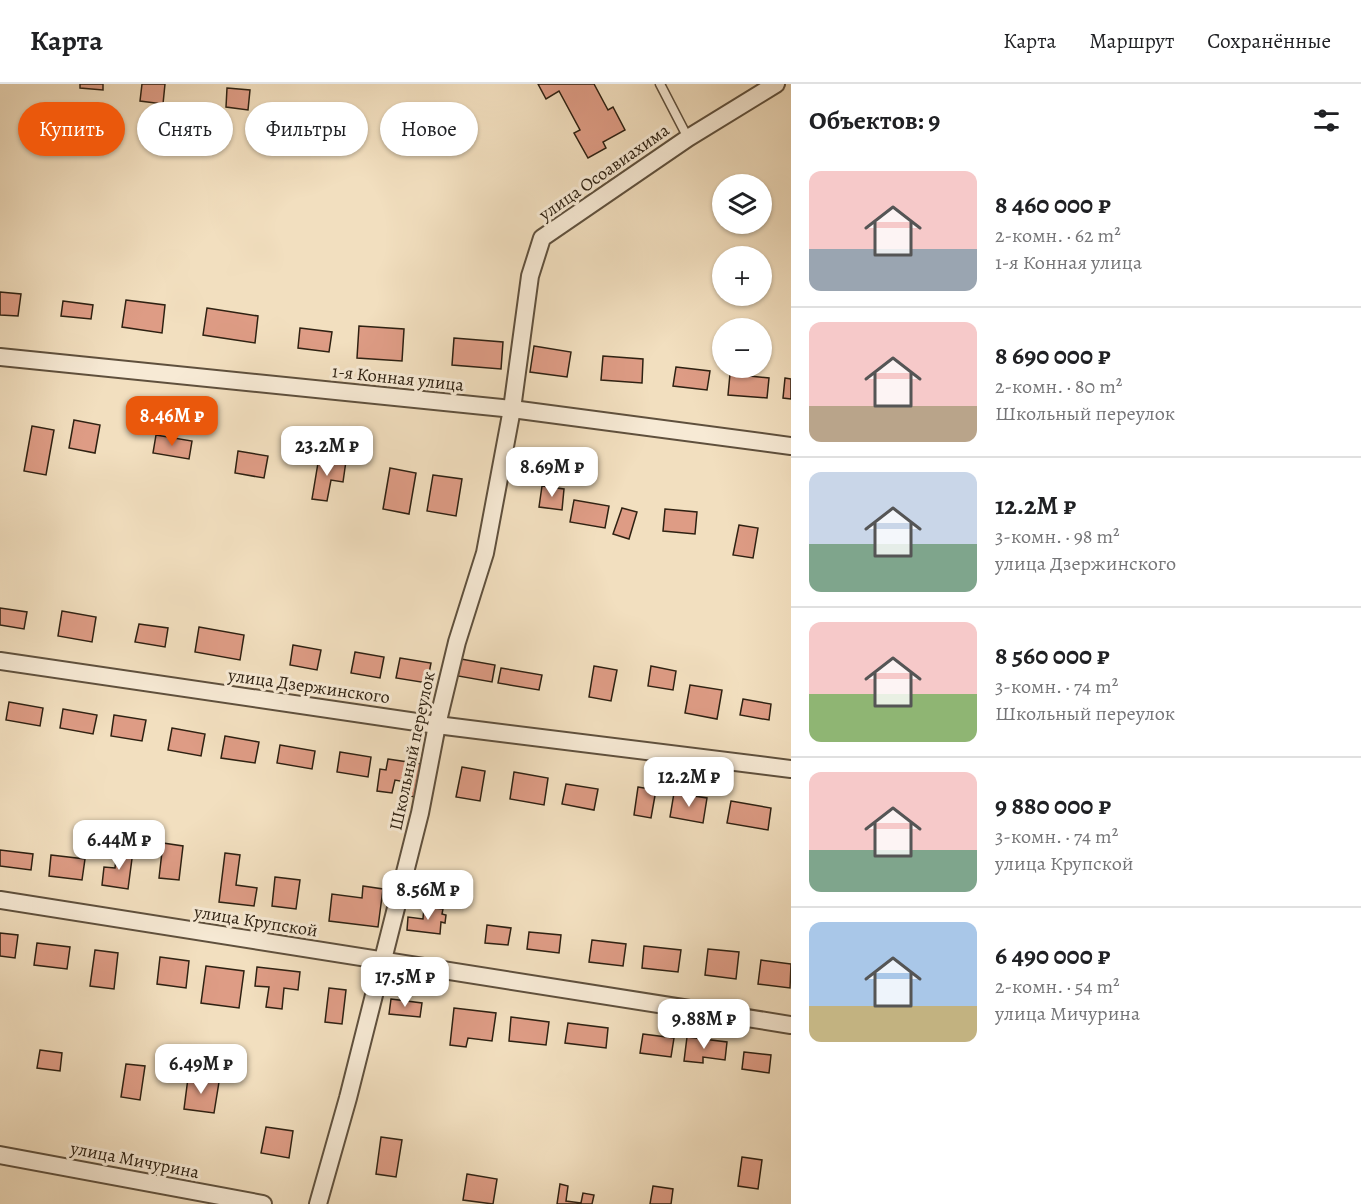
<!DOCTYPE html>
<html lang="ru">
<head>
<meta charset="utf-8">
<style>
	body { margin:0; font-family:Alegreya,serif; background:#f2f2f2; color:#202124; height:100vh; display:flex; flex-direction:column; font-size:22px; white-space:nowrap }
	* { box-sizing:border-box; margin:0 }
	p { font-size:20px; color:#757577 }
	.icon { flex:none; width:33px; height:33px; fill:none; stroke:currentColor; stroke-width:2; stroke-linecap:round; stroke-linejoin:round }
	.map { position:relative; flex:1; overflow:hidden }
	.drawer { display:flex; flex-direction:column; background:#fff; width:570px }
	.drawer>* { flex:none }
	.top-card { position:absolute; left:18px; top:18px; width:570px; height:54px; display:flex; gap:12px }
	.buttons { position:absolute; left:712px; top:90px; display:grid; gap:12px }
	.buttons a { display:grid; place-items:center; width:60px; height:60px; border-radius:50%; background:#fff; box-shadow:0 2px 4px #0004; font-size:30px }
	.price { position:absolute; translate:-50% -51px; padding:0 14px; border-radius:12px; background:#fff; color:#222; font-size:20px; line-height:39px; filter:drop-shadow(0 2px 3px #0008) }
	.price::after { content:''; position:absolute; left:50%; top:36px; width:18px; height:14px; margin-left:-9px; background:inherit; clip-path:polygon(0 0,100% 0,50% 100%) }
	.price.on { background:#ea580c; color:#fff }
	ul { padding:0; list-style:none }
	li { display:flex; align-items:center; gap:18px; height:150px; padding:0 18px }
	li+li { border-top:2px solid #e0e0e0 }
	li span { display:grid; place-items:center; flex:none; width:168px; height:120px; border-radius:12px; color:#555 }
	li>.icon { margin-inline-start:auto }
	span .icon { width:72px; height:72px; fill:#fffc; stroke-width:1 }
	li b { font-size:26px }
	h2 { display:flex; justify-content:space-between; align-items:center; height:72px; padding:0 18px; font-size:26px }
	.tag { padding:0 21px; border-radius:27px; background:#fff; box-shadow:0 2px 4px #0004; font-size:21px; line-height:54px }
	.tag.on { background:#ea580c; color:#fff }
	header { display:flex; align-items:center; gap:36px; box-sizing:border-box; height:84px; padding:0 30px; background:#fff; border-bottom:2px solid #e0e0e0 }
	header strong { font-size:28px }
	nav { display:flex; gap:33px; margin-inline-start:auto; font-size:21px }
	main { display:flex; flex:1; min-height:0 }
	.map>svg:first-child { display:block }
</style>
</head>
<body>
<header>
<strong>Карта</strong>
<nav><a>Карта</a><a>Маршрут</a><a>Сохранённые</a></nav>
</header>
<main>
<div class="map">
<svg width="791" height="1120" viewBox="0 0 791 1120">
	<rect width="100%" height="100%" fill="#f2dfbf"/>
	<filter id="stains"><feTurbulence type="fractalNoise" baseFrequency=".00333" numOctaves="4"/><feColorMatrix values="0 0 0 0 .2 0 0 0 0 .09 0 0 0 0 .02 0 0 0 .5 -.17"/></filter>
	<radialGradient id="worn" r=".72"><stop offset=".6" stop-color="#630" stop-opacity="0"/><stop offset="1" stop-color="#630" stop-opacity=".3"/></radialGradient>
	<g fill="#de9c85" stroke="#2e2112" stroke-width="1.5">
		<path d="M80,0h23v6l-23,-2z"/>
		<path d="M142,0h23l-2,20 -23,-3z"/>
		<path d="M538,0h56l14,26 5,-3 12,23 -22,12 3,6 -18,10 -14,-25 6,-3 -21,-39 -13,8z"/>
		<path d="M227,4l23,2 -2,20 -22,-3z"/>
		<path d="M0,208l21,2 -3,22 -18,-1z"/>
		<path d="M126,216l39,5 -3,28 -40,-6z"/>
		<path d="M63,217l30,4 -2,14 -30,-3z"/>
		<path d="M207,224l51,8 -3,27 -52,-8z"/>
		<path d="M359,242l45,3 -2,32 -45,-3z"/>
		<path d="M300,244l32,4 -3,20 -31,-4z"/>
		<path d="M454,254l49,4 -2,27 -49,-4z"/>
		<path d="M534,262l37,6 -4,25 -37,-5z"/>
		<path d="M603,272l40,3 -1,24 -41,-3z"/>
		<path d="M676,283l34,4 -3,19 -34,-4z"/>
		<path d="M730,290l39,4 -2,20 -39,-3z"/>
		<path d="M785,294l6,1v20l-8,-1z"/>
		<path d="M74,336l26,5 -5,28 -26,-5z"/>
		<path d="M32,342l22,4 -8,45 -22,-4z"/>
		<path d="M156,351l36,6 -3,18 -36,-6z"/>
		<path d="M238,367l30,5 -4,22 -29,-5z"/>
		<path d="M319,373l27,4 -3,21 -12,-2 -4,21 -15,-2z"/>
		<path d="M390,384l26,5 -7,41 -26,-5z"/>
		<path d="M433,391l29,4 -6,37 -29,-5z"/>
		<path d="M542,402l22,3 -2,21 -23,-3z"/>
		<path d="M574,416l35,6 -4,22 -35,-6z"/>
		<path d="M622,424l15,4 -8,27 -16,-5z"/>
		<path d="M665,425l32,3 -2,22 -32,-3z"/>
		<path d="M739,441l19,3 -5,30 -20,-3z"/>
		<path d="M0,524l27,4 -3,17 -24,-4z"/>
		<path d="M62,527l34,6 -4,25 -34,-6z"/>
		<path d="M139,540l29,4 -3,19 -30,-5z"/>
		<path d="M199,543l45,8 -4,25 -45,-8z"/>
		<path d="M293,561l28,5 -4,20 -27,-5z"/>
		<path d="M355,568l29,5 -4,21 -29,-5z"/>
		<path d="M400,574l31,5 -4,20 -31,-5z"/>
		<path d="M461,575l34,6 -3,17 -34,-6z"/>
		<path d="M594,582l23,4 -6,31 -22,-4z"/>
		<path d="M651,582l25,5 -3,19 -25,-4z"/>
		<path d="M501,584l41,7 -3,15 -41,-7z"/>
		<path d="M690,601l32,5 -5,29 -32,-6z"/>
		<path d="M743,615l28,5 -2,16 -29,-5z"/>
		<path d="M9,618l34,6 -3,18 -34,-6z"/>
		<path d="M63,625l34,6 -4,19 -33,-6z"/>
		<path d="M114,631l32,5 -4,21 -31,-5z"/>
		<path d="M172,644l33,6 -4,22 -33,-6z"/>
		<path d="M225,652l34,6 -4,21 -34,-5z"/>
		<path d="M280,661l35,6 -3,18 -35,-6z"/>
		<path d="M340,668l31,5 -3,20 -31,-5z"/>
		<path d="M388,675l33,5 -6,33 -11,-2 2,-13 -11,-2 -3,13 -15,-2 3,-22 6,1z"/>
		<path d="M462,683l23,4 -5,30 -24,-4z"/>
		<path d="M514,688l34,6 -4,27 -34,-6z"/>
		<path d="M566,700l32,5 -4,21 -32,-6z"/>
		<path d="M638,703l18,3 -5,28 -17,-3z"/>
		<path d="M674,709l33,5 -4,25 -33,-6z"/>
		<path d="M731,717l40,7 -3,22 -41,-7z"/>
		<path d="M163,759l20,3 -4,34 -20,-2z"/>
		<path d="M117,765l16,2 -5,38 -26,-4 2,-18 11,1z"/>
		<path d="M0,766l33,4 -2,16 -31,-4z"/>
		<path d="M225,769l15,2 -4,30 21,3 -3,18 -35,-4z"/>
		<path d="M51,771l34,4 -3,21 -33,-4z"/>
		<path d="M275,793l25,3 -4,29 -24,-3z"/>
		<path d="M363,802l20,3 -5,38 -49,-6 3,-27 30,4z"/>
		<path d="M424,823l19,2 -1,5 4,1 -1,8 -4,-1 -1,12 -33,-4 1,-13 15,2z"/>
		<path d="M487,841l24,3 -3,17 -23,-2z"/>
		<path d="M529,848l32,3 -2,18 -32,-4z"/>
		<path d="M0,849l18,2 -3,23 -15,-2z"/>
		<path d="M592,856l34,4 -3,22 -34,-4z"/>
		<path d="M37,859l33,4 -3,22 -33,-4z"/>
		<path d="M644,862l37,4 -3,22 -36,-4z"/>
		<path d="M708,865l31,3 -3,27 -31,-4z"/>
		<path d="M95,866l23,3 -4,36 -24,-3z"/>
		<path d="M160,873l29,4 -3,27 -29,-4z"/>
		<path d="M761,876l30,4 -1,24 -32,-4z"/>
		<path d="M206,882l38,5 -5,37 -38,-5z"/>
		<path d="M257,883l43,5 -2,18 -14,-2 -2,21 -16,-2 3,-20 -14,-1z"/>
		<path d="M329,904l17,2 -4,34 -17,-2z"/>
		<path d="M391,915l31,4 -2,14 -31,-3z"/>
		<path d="M454,924l42,5 -4,28 -24,-3 -2,9 -16,-2z"/>
		<path d="M511,933l38,5 -3,23 -37,-4z"/>
		<path d="M568,939l40,5 -2,20 -41,-5z"/>
		<path d="M643,950l31,4 -3,19 -31,-4z"/>
		<path d="M687,953l40,5 -2,18 -22,-3v6l-19,-2z"/>
		<path d="M40,966l22,3 -2,18 -23,-3z"/>
		<path d="M744,968l27,3 -2,18 -27,-4z"/>
		<path d="M126,980l19,2 -5,34 -19,-3z"/>
		<path d="M188,994l31,4 -5,31 -30,-4z"/>
		<path d="M266,1043l27,4 -4,27 -28,-5z"/>
		<path d="M381,1053l21,3 -6,37 -20,-3z"/>
		<path d="M742,1073l20,3 -4,29 -20,-3z"/>
		<path d="M467,1090l30,5 -4,25 -30,-4z"/>
		<path d="M560,1100l8,2 -2,15 15,2 2,-10 11,2 -2,9h-35z"/>
		<path d="M653,1102l20,3 -2,15h-21z"/>
	</g>
	<g fill="none" stroke-linecap="round" stroke-linejoin="round">
		<defs>
			<path id="lane" d="M660,0l28,54"/>
			<g id="street">
				<path d="M0,273l512,52 279,37"/>
				<path d="M0,577l437,64 354,44"/>
				<path d="M0,816l791,125"/>
				<path d="M0,1071l263,49"/>
				<path d="M318,1120l30,-106 72,-285 17,-88 20,-83 28,-89 27,-144 18,-133 12,-38 146,-100 88,-54"/>
			</g>
		</defs>
		<use href="#lane" stroke="#5f503d" stroke-width="11"/>
		<use href="#street" stroke="#5f503d" stroke-width="20"/>
		<use href="#lane" stroke="#f7ead5" stroke-width="8"/>
		<use href="#street" stroke="#f7ead5" stroke-width="16"/>
	</g>
	<g text-anchor="middle" stroke-width="6" stroke-linejoin="round" paint-order="stroke">
		<g font-size="18" fill="#2e2112" stroke="#f7ead5">
			<text transform="translate(604 88) rotate(-35)" y="6">улица Осоавиахима</text>
			<text transform="translate(398 294) rotate(6)" y="6">1-я Конная улица</text>
			<text transform="translate(309 602) rotate(8)" y="6">улица Дзержинского</text>
			<text transform="translate(412 667) rotate(-78)" y="6">Школьный переулок</text>
			<text transform="translate(256 837) rotate(9)" y="6">улица Крупской</text>
			<text transform="translate(135 1076) rotate(11)" y="6">улица Мичурина</text>
		</g>
	</g>
	<rect width="100%" height="100%" filter="url(#stains)"/>
	<rect width="100%" height="100%" fill="url(#worn)"/>
</svg>
<div class="buttons">
<a><svg class="icon" aria-label="layers" viewBox="0 0 24 24"><path d="M12 4l9 5-9 5-9-5zM3 14l9 5 9-5"/></svg></a>
<a>+</a>
<a>−</a>
</div>
<b class="price on" style="left:172px;top:363px">8.46M ₽</b>
<b class="price" style="left:327px;top:393px">23.2M ₽</b>
<b class="price" style="left:552px;top:414px">8.69M ₽</b>
<b class="price" style="left:689px;top:724px">12.2M ₽</b>
<b class="price" style="left:119px;top:787px">6.44M ₽</b>
<b class="price" style="left:428px;top:837px">8.56M ₽</b>
<b class="price" style="left:405px;top:924px">17.5M ₽</b>
<b class="price" style="left:704px;top:966px">9.88M ₽</b>
<b class="price" style="left:201px;top:1011px">6.49M ₽</b>
<div class="top-card">
<a class="tag on">Купить</a>
<a class="tag">Снять</a>
<a class="tag">Фильтры</a>
<a class="tag">Новое</a>
</div>
</div>
<section class="drawer">
<h2>Объектов: 9<svg class="icon" aria-label="filters" viewBox="0 0 24 24"><path d="M4 7h16M4 17h16"/><circle cx="9" cy="7" r="2"/><circle cx="15" cy="17" r="2"/></svg></h2>
<ul>
<li><span style="background:linear-gradient(#f6c9c9 65%,#9aa5b1 0)"><svg class="icon" aria-label="home" viewBox="0 0 24 24"><path d="M3 11l9-7 9 7M6 9v11h12V9"/></svg></span><div><b>8 460 000 ₽</b><p>2-комн. · 62 m²</p><p>1-я Конная улица</p></div></li>
<li><span style="background:linear-gradient(#f6c9c9 70%,#b9a48a 0)"><svg class="icon" aria-label="home" viewBox="0 0 24 24"><path d="M3 11l9-7 9 7M6 9v11h12V9"/></svg></span><div><b>8 690 000 ₽</b><p>2-комн. · 80 m²</p><p>Школьный переулок</p></div></li>
<li><span style="background:linear-gradient(#c9d6e8 60%,#7fa58c 0)"><svg class="icon" aria-label="home" viewBox="0 0 24 24"><path d="M3 11l9-7 9 7M6 9v11h12V9"/></svg></span><div><b>12.2M ₽</b><p>3-комн. · 98 m²</p><p>улица Дзержинского</p></div></li>
<li><span style="background:linear-gradient(#f6c9c9 60%,#8fb573 0)"><svg class="icon" aria-label="home" viewBox="0 0 24 24"><path d="M3 11l9-7 9 7M6 9v11h12V9"/></svg></span><div><b>8 560 000 ₽</b><p>3-комн. · 74 m²</p><p>Школьный переулок</p></div></li>
<li><span style="background:linear-gradient(#f6c9c9 65%,#7fa58c 0)"><svg class="icon" aria-label="home" viewBox="0 0 24 24"><path d="M3 11l9-7 9 7M6 9v11h12V9"/></svg></span><div><b>9 880 000 ₽</b><p>3-комн. · 74 m²</p><p>улица Крупской</p></div></li>
<li><span style="background:linear-gradient(#a9c7e8 70%,#c2b280 0)"><svg class="icon" aria-label="home" viewBox="0 0 24 24"><path d="M3 11l9-7 9 7M6 9v11h12V9"/></svg></span><div><b>6 490 000 ₽</b><p>2-комн. · 54 m²</p><p>улица Мичурина</p></div></li>
</ul>
</section>
</main>
</body>
</html>
